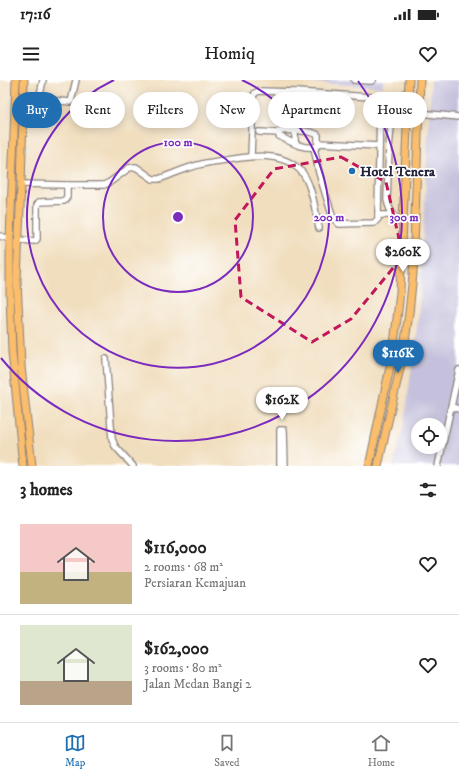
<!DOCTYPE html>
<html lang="en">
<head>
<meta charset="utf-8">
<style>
	body { margin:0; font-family:"IM FELL DW Pica",serif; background:#f2f2f2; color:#222; height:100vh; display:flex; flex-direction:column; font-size:15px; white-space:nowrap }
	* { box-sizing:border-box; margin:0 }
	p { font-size:13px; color:#767676 }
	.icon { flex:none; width:22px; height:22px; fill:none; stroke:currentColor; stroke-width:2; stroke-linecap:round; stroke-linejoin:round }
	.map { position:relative; height:386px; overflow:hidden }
	.panel { display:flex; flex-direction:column; background:#fff; flex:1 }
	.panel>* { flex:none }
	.top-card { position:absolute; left:12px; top:12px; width:435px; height:36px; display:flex; gap:8px }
	.controls { position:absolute; left:411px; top:338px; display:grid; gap:8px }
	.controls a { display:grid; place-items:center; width:36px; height:36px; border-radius:50%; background:#fff; box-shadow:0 2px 10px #0003; font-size:20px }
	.price { position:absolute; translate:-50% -34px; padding:0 9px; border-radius:14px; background:#fff; color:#222; font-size:13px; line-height:26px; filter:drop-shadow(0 1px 2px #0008) }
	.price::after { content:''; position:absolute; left:50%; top:24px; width:12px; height:9px; margin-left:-6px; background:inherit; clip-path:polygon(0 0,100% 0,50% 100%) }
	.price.on { background:#1f6fb2; color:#fff }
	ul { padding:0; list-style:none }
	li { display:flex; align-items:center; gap:12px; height:100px; padding:0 20px }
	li+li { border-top:1px solid #e0e0e0 }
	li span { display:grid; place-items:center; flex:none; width:112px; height:80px; border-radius:0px; color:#555 }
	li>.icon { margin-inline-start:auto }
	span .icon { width:48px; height:48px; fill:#fffc; stroke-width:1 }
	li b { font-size:17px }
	h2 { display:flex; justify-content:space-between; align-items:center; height:48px; padding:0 20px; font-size:17px }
	.tag { padding:0 14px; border-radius:18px; background:#fff; box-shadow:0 2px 10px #0003; font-size:14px; line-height:36px }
	.tag.on { background:#1f6fb2; color:#fff }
	.status { display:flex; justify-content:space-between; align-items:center; height:28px; padding:0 20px; background:#fff; direction:ltr }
	.status svg { height:11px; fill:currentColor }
	header { display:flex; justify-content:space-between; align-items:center; height:52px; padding:0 20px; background:#fff; font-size:18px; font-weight:600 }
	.dock { display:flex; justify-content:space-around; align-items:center; height:56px; border-top:1px solid #e0e0e0; background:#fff; font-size:11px; color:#767676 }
	.dock a { display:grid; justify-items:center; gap:2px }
	.dock .on { color:#1f6fb2 }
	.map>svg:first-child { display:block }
</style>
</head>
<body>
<div class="status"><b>17:16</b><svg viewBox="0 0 49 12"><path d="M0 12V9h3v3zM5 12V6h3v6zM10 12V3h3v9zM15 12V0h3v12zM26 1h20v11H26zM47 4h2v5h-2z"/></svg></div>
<header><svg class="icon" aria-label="menu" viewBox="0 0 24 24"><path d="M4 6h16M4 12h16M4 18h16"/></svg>Homiq<svg class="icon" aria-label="heart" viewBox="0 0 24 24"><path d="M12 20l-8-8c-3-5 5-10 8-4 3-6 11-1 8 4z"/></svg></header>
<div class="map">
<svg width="459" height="386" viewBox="0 0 459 386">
	<rect width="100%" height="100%" fill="#fff"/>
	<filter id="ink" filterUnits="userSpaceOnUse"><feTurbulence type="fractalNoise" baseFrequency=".025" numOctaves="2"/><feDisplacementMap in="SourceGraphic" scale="8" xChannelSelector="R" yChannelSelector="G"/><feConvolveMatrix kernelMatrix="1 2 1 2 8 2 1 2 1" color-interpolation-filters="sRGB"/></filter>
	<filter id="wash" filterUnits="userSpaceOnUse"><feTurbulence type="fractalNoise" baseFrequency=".012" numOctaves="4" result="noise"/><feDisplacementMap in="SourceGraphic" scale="16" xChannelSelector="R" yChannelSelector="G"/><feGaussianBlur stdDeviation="0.9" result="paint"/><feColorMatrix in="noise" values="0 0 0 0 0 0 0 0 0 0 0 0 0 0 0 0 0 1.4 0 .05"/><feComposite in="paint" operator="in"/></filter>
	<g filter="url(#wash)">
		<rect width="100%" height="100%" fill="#f1debe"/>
		<g fill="#c5c0db" fill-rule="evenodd">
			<path d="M259,0h124v7z"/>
			<path d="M431,0h28v386h-66l11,-41 15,-113zM418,345h22v22h-22z"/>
		</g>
	</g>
	<g filter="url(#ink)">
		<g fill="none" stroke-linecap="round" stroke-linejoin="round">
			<defs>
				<g id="minor">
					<path d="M354,0l17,1 2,-1"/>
					<path d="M24,18l47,4 5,-22"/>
					<path d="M380,18l-2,117h15"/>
					<path d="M39,20l4,-20"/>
					<path d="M419,23l5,9 5,2 30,3"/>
					<path d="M279,51c8,-1 32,-1 39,4v10l-1,2c-15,2 -24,-4 -38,-11z"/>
					<path d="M259,52l20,1"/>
					<path d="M295,63l1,-51"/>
					<path d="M318,63l61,3"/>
					<path d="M314,67l5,26 14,45 6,6 35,-1 4,-4v-4"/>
					<path d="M251,76l1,-25v-29l1,-5 2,-4 4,-2 37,1 104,7"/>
					<path d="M21,104l46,1h37l6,-3 19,-14 7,-1 17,12h6c14,-5 29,-12 43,-15 8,-2 17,-3 25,-4 24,-4 54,-9 73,10 12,12 15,41 19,58"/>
					<path d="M403,145c-9,-8 -13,-12 -16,-25l2,-53 3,-30 2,-7 6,-11 9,-10"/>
					<path d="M0,156l10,3"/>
					<path d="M18,160l17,1 2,-2v-34l2,-3 25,-1 3,-4v-12"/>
					<path d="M106,279l6,80 3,7 18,20"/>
					<path d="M451,327l8,2"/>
					<path d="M280,386v-36h4l1,36"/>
					<path d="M438,386l21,-96"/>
				</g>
				<g id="major">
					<path d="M16,0l-6,159v56l2,57 11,114"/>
					<path d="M24,0l-3,104 -4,96 4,86 11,100"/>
					<path d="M369,386l24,-113 7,-61 9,-212"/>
					<path d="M378,386l25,-111 6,-42 4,-39 7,-194"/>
				</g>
			</defs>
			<use href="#minor" stroke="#8a807c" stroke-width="8"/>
			<use href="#major" stroke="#8a807c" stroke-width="9"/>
			<use href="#minor" stroke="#fff" stroke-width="5.5"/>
			<use href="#major" stroke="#fabe6d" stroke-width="7"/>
		</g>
	</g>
	<path fill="none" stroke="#c2185b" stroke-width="3" stroke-dasharray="8 5" stroke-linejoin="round" d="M341,77l45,25 17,74 -52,63 -39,23 -71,-45 -6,-77 39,-51z"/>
	<g fill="none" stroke="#7b2cbf" stroke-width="2">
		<circle cx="178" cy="137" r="75"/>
		<path d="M242 0A151 151 0 1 1 114 0"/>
		<path d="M358 1A226 226 0 0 1 1 278"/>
	</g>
	<circle fill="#1f6fb2" stroke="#fff" stroke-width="1.5" cx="352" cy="91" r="4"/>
	<g text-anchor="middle" stroke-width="3.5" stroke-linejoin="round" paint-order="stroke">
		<g font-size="14" font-weight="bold" fill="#22223b" stroke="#fff" text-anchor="start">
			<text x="360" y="96">Hotel Tenera</text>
		</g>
	</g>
	<circle cx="178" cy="137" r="6" fill="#7b2cbf" stroke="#fff" stroke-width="2"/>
	<g font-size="12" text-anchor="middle" font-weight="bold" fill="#7b2cbf" stroke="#fff" stroke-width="3.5" stroke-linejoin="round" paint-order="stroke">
		<text x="178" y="66">100 m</text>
		<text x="329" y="141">200 m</text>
		<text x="404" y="141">300 m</text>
	</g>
</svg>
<div class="controls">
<a><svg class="icon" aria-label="locate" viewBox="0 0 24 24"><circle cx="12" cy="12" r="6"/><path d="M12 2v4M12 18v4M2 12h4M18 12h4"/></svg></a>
</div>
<b class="price" style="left:403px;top:193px">$260K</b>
<b class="price on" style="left:398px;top:294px">$116K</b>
<b class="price" style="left:282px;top:341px">$162K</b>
<div class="top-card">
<a class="tag on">Buy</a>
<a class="tag">Rent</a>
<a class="tag">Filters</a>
<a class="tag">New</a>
<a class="tag">Apartment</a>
<a class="tag">House</a>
</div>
</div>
<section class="panel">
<h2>3 homes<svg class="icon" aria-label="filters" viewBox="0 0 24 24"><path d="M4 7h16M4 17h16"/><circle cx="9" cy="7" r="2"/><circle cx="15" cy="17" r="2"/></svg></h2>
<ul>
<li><span style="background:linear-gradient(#f6c9c9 60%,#c2b280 0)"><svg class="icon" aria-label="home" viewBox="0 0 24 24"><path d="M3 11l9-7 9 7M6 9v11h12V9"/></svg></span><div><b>$116,000</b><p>2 rooms · 68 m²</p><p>Persiaran Kemajuan</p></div><svg class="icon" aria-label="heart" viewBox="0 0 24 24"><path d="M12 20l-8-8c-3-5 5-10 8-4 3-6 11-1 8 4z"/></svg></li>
<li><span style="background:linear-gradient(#dfe7d0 70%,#b9a48a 0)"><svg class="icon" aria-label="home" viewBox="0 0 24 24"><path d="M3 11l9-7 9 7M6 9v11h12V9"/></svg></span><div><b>$162,000</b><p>3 rooms · 80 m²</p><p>Jalan Medan Bangi 2</p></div><svg class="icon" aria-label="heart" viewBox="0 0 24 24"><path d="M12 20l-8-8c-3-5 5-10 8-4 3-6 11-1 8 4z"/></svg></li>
</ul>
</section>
<nav class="dock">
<a class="on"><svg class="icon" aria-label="map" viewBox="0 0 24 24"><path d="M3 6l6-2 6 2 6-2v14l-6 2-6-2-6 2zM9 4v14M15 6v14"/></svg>Map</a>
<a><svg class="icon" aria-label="saved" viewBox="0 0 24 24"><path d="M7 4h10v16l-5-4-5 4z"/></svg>Saved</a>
<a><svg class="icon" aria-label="home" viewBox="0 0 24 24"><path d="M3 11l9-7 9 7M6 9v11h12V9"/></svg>Home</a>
</nav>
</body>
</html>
